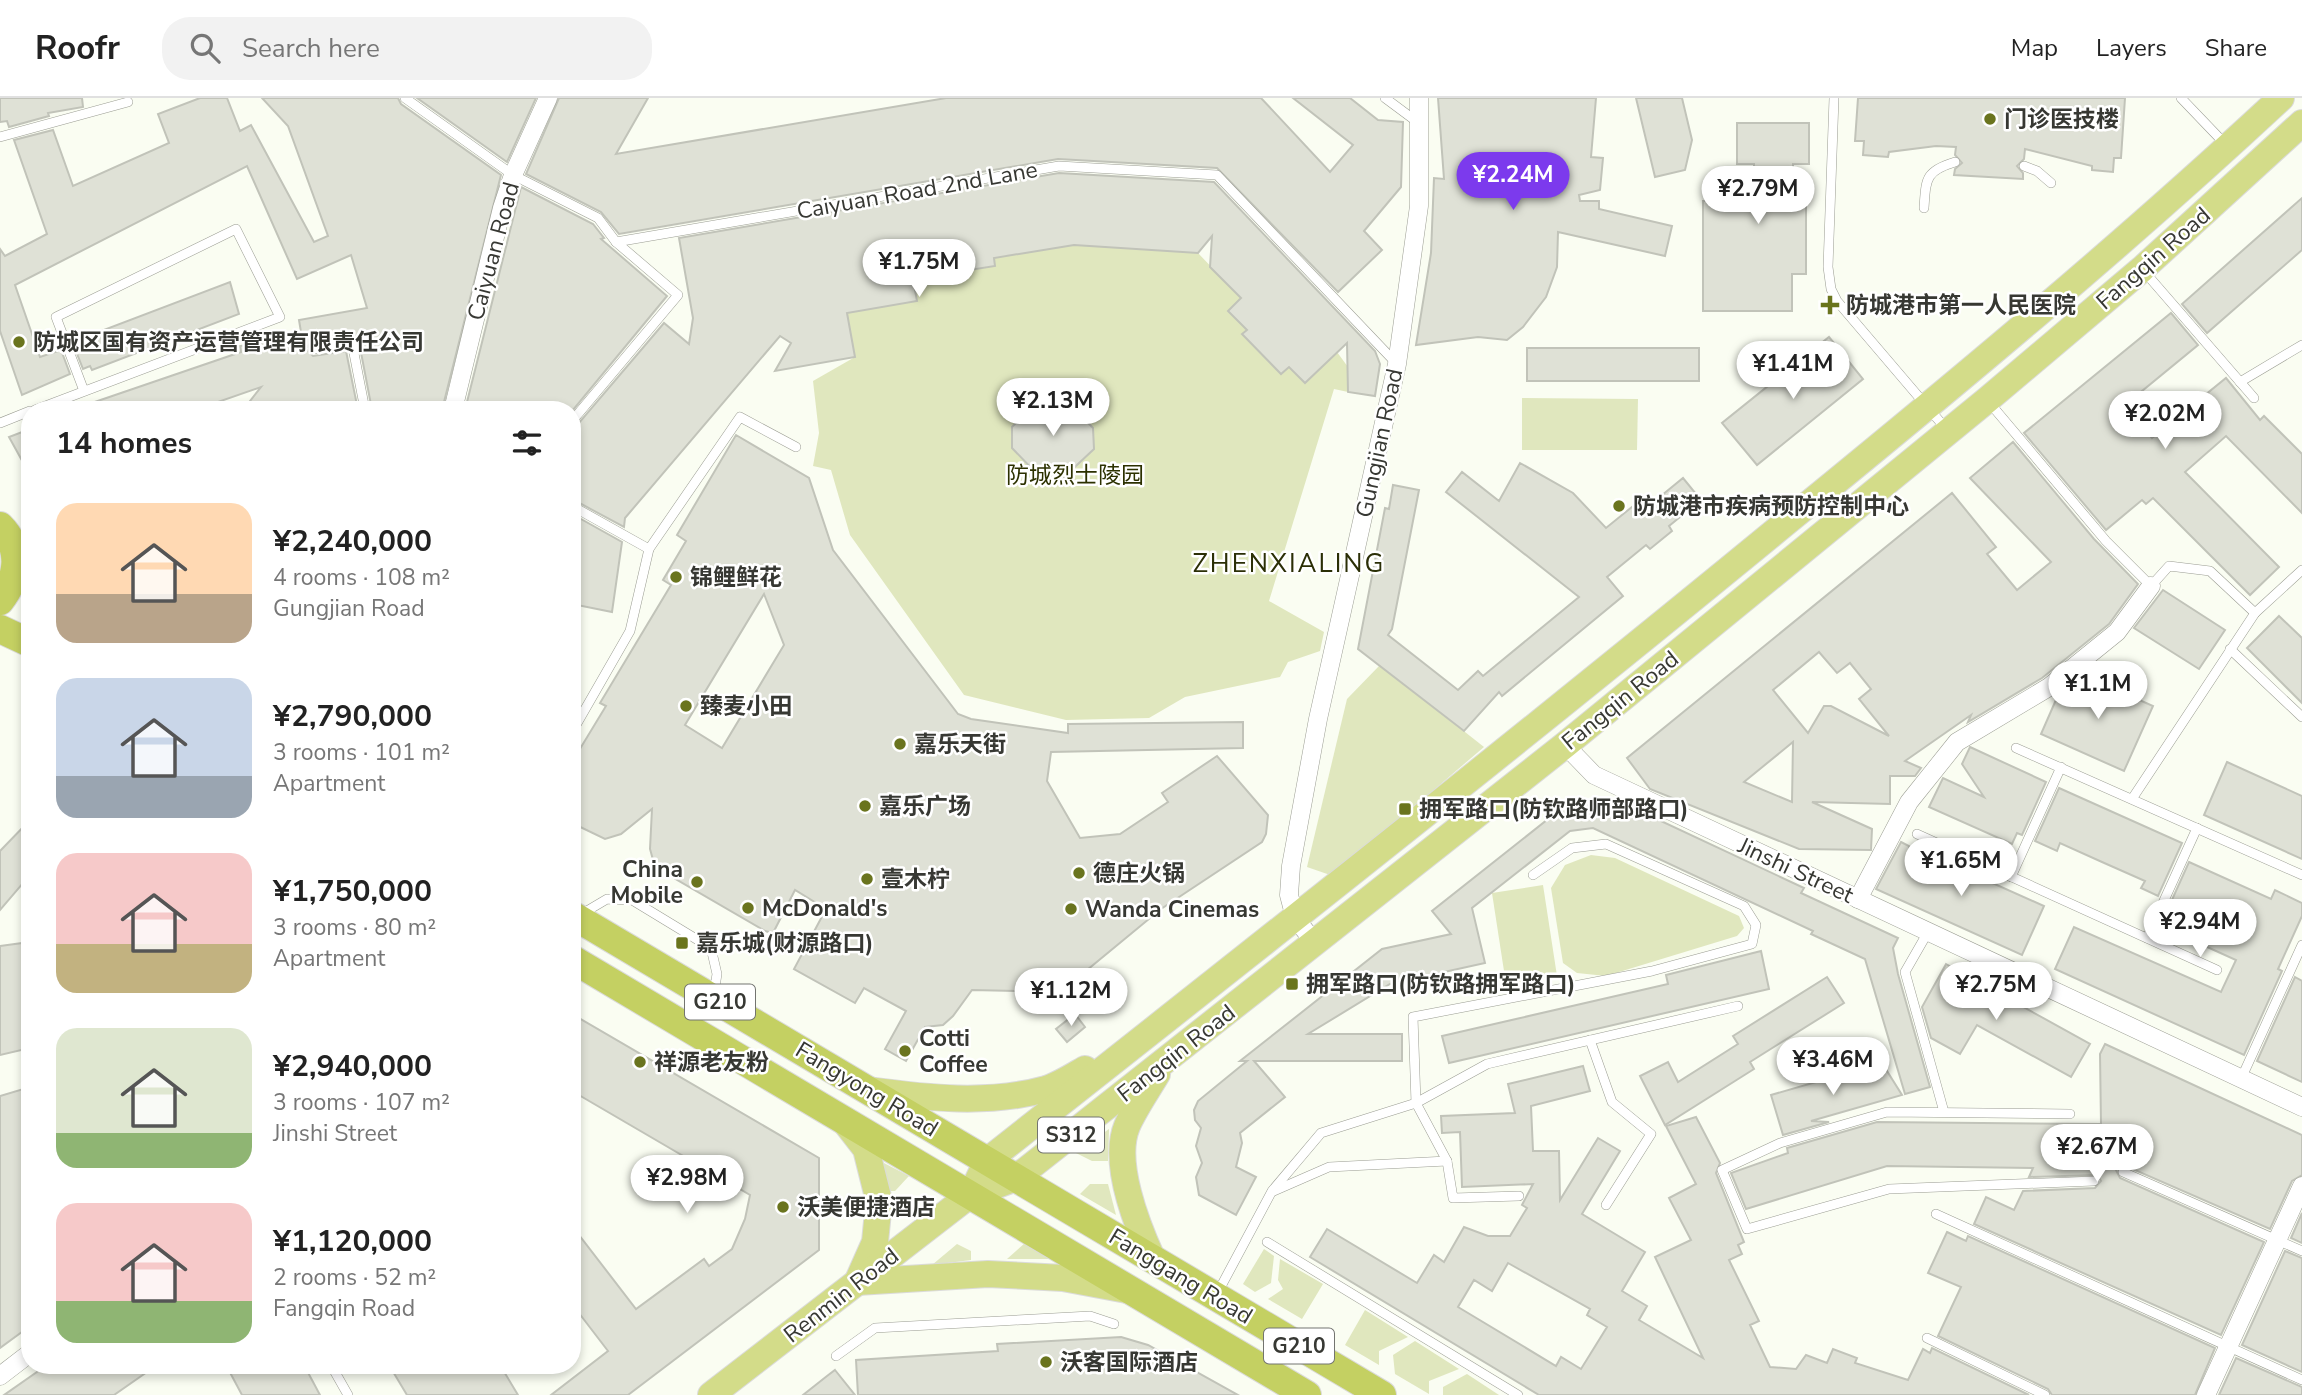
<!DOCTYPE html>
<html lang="en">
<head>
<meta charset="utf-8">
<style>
	body { margin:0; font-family:"Nunito Sans","Noto Sans SC",sans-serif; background:#f2f2f2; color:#222; height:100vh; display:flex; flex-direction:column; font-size:26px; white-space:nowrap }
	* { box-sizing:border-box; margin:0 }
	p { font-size:23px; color:#767676 }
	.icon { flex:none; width:38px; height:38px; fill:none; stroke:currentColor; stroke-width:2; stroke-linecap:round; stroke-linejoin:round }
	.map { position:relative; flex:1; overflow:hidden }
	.side { position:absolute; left:21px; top:303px; width:560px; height:973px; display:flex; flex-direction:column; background:#fff; border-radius:28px; box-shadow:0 4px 10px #0003 }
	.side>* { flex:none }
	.price { position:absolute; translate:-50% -60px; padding:0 16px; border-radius:24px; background:#fff; color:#222; font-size:23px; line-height:46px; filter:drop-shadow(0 2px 4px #0008) }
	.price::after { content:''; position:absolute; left:50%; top:42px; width:21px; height:16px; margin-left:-10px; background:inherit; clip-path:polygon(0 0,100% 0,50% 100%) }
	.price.current { background:#7c3aed; color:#fff }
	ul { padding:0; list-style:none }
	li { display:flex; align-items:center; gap:21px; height:175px; padding:0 35px }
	li span { display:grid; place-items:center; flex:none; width:196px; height:140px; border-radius:21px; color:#555 }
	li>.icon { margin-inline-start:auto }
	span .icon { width:84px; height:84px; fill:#fffc; stroke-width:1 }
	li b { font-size:30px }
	h2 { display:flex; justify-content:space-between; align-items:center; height:84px; padding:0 35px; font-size:30px }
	header { display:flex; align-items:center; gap:42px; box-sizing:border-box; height:98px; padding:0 35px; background:#fff; border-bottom:2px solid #e0e0e0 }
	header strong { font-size:33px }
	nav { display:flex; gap:38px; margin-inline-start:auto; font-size:24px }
	.search { width:490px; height:63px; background:#f2f2f2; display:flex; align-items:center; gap:18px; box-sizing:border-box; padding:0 24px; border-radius:28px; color:#767676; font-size:26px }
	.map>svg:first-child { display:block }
</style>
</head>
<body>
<header>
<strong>Roofr</strong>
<div class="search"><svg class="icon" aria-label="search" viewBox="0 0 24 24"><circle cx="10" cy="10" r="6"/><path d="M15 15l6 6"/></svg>Search here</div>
<nav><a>Map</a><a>Layers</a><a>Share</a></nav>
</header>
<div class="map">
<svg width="2302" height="1297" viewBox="0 0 2302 1297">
	<rect width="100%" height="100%" fill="#fafdf2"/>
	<g fill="#e0e7be">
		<path d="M1074,147l124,8 43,45 -13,13 19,19 -4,5 38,39 8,-7 48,-15 11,15v25l-14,-3 -65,212 55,31 -4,19 -32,11 -8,15 -95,20 -36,21 -83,2 -102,-25 -114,-160 -19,-65 -18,-4 6,-33 -6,-52 42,-24 -8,-44 70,-12 -4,-21 82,-14 -1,-8z"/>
		<path d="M1522,300l116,1 -1,51h-115z"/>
		<path d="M1380,567l104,82 -151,129 -26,-9 40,-168z"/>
		<path d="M1591,757l24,3 124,58 5,12 -7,8 -131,40 -29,-3 -14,-10 -12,-75 14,-23z"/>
		<path d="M1543,787l14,91 -51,8 -14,-91z"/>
		<path d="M1109,1031l-1,32h-16l-16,-8z"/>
		<path d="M882,1064l27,14 -14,15h-6z"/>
		<path d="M1090,1086h18l8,31 -36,-21z"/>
		<path d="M1026,1144l28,17h-47z"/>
		<path d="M957,1146l14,7v9l-39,5z"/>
		<path d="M1264,1151l10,7 -3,27 -16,9 -12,-8z"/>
		<path d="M1280,1161l43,25 -21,35 -34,-20 15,-10 -5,-9z"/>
		<path d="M1365,1212l43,27 -29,14v14l-34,-20z"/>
		<path d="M1415,1243l44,28 -30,12v13l-34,-20 -2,-19z"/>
		<path d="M1467,1276l32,21h-56v-8z"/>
	</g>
	<g fill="#dfe1d6" stroke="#c1c3b9" stroke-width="2" fill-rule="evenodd">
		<path d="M0,0h82l1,9 -35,6 1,3 -40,11 -2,-6 -7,1z"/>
		<path d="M200,0h27l13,33 11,-6 63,117 14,-6 -40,-110 -26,-28h136l3,6 100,71 -59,235h-70l-13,-68 -7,-6 -41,6 -5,7 7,7 33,-5 12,59h-115l18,-23 -66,23h-115v-3l161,-55 -1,-6 22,-3v-7l39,-4 -2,-12 68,-12 -16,-53 -54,24 -50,-113 -232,119 25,72 21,-7 9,24 -48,21 -22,-64v-82l5,7 42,-22 -33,-94 39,-10 20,56 96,-43 -11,-29z"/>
		<path d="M417,0h119l-29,64z"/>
		<path d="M559,0h89l-32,56 330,-56h315l69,74 23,-27 -60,-47h57l28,22 25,2 -2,65 -37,44 18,19 -44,42 -121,-124 -159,-9 -439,75 -18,-22 -75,-38z"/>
		<path d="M1438,0h158l-5,59 12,1 -3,32 -21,5 1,6h19v8l73,17 -7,30 -107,-24 -1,35 -11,30 -23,30 -16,13 -29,-3 -62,8 15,-92 3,-75 10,1z"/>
		<path d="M1636,0h46l10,42 -7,30 -30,7z"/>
		<path d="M1858,0h267l-4,60h-7l-1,14 -21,-2v-4l-67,-17 -1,10 -7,7 6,7v6l-69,-4 1,-6 7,-6 -7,-8 1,-8 -20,-1 -47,6 -1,5 -25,-2 1,-14h-9z"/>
		<path d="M1737,25h72v41h-16v37h13v73h-14v37h-89v-110h51v-37h-17z"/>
		<path d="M1059,75l155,9 161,169 5,13 -5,32 -27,-4 -1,-49 -42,40 -16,-16 -8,7 -39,-40 5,-4 -19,-19 13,-13 -31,-31 2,-31 -14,17 -124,-8 -80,13 1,8 -82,13 4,22 -70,12 8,44 -80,14 16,-28 -11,-7 -155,182 -1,9 -52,-28v-68l92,-108 25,21 4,-26 -14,-80z"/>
		<path d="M521,89l72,37 11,14 -3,1 66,57 -94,114h-108z"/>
		<path d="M2302,100v52l-95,83 -25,-29z"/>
		<path d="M230,184l9,32 -147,56 -2,-4 -7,3 -9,-23 8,-3 -2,-4z"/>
		<path d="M2171,215l27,32 -73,60 27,33 74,-60 34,42 4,-4 38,38v59l-76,-77 -41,36 94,95 -29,28 -97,-97 -7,6 -4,-4 -36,30 -82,-97z"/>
		<path d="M1829,239l34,42 -106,86 -35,-42z"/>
		<rect x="1527" y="250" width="172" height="33"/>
		<path d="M1043,299h20l30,31 1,21 -32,30h-20l-30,-31v-21z"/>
		<path d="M30,331v46l-21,-38z"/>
		<path d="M736,337l73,43 24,72 125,164 13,5 97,14v-9l175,-2v26l-192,4 -4,29 33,57 40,-4 48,-32 -6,-9 55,-37 51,59 -2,19 -4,8 -101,67 -103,85 14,17 -43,-2 -13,-18 -44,-1 -19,26 -10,9 -18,2 -19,34 -21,-12 21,-38 -42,-23 -9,15 -61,-34 32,-60 -31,-19 -22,43 -8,-2 -110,-64 -5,-18 2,-40 -31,25 -16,5 -33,-16v-61l34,-56 -6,-3 71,-118 -8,-5 23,-39 -9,-6zM764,496l20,51 -62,103 -37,-23z"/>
		<path d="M2013,344l81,97 44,45 -29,40 -67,54 -74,44 3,-7 -66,46 16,7 -6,8h-25v28l-78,-2 60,27 -1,21 -72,-1 -149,-60 -23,-31 325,-265 44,54 -9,7 30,36 34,-28 -81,-84zM1819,554l18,21 13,-10 21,26 -12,10 30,37 -58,-30h-7l-16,27 -35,-43zM1793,644l-1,60 -48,-20z"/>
		<path d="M1520,365l53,30 33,35 37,-30 7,7 33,-27 18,22 -32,26 3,5 -22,18 -4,-4 -39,32 16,19 -121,100 -3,-4 -35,39 -106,-82 27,-141 4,1 4,-24 26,5 -27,139 -4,6 70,55 20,-19 5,5 96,-79 -133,-105 16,-20 37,29z"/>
		<path d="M572,416l50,28 -10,70 -40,-8z"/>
		<path d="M2163,492l62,40 -26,39 -65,-41z"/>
		<path d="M2279,518l23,22v65l-55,-55z"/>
		<path d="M2083,577l70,31 -29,65 -83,-37 18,-41z"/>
		<path d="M1970,649l76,35 -24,53 -5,-2 -5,11 -83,-37 14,-29 41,19 -22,-33z"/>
		<path d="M2227,664l75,34v63l-98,-44z"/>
		<path d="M2059,690l123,55 -24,53 -17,-8 4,-7 -43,-19 -42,-19 -3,8 -22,-10z"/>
		<path d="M1614,701l190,89 -3,5 97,45 -5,10 5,26 32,113 -25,7 -40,-135 -54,-25 2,-3 -220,-103 -23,3 -98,77 13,55 -95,21 -82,50h94v27h-148l31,36 -45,36 2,10 -6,24 20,10 -20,38 -37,-20 -3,-18 6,-14 -6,-17 5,-18 -6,-8 -1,-10 4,-9 49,-40h-7l142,-112 69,-15 -19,-23 130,-103z"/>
		<path d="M30,722v55l-30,35v-59z"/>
		<path d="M1901,744l8,4v6l3,-5 132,59 -22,49 -146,-66z"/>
		<path d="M2189,764l82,37 4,-9 27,13v13l-24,53 4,2 -38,84 -189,-86 19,-42 147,65 15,-32 -71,-32 11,-24 -5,-2z"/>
		<path d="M30,844v25h-3l3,81 -30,7v-109z"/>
		<path d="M1761,853l8,38 -320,74 -7,-27 226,-52 -2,-9z"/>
		<path d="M1946,866l144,80 -19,33 -94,-52 -17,29 -29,-16 -9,-31z"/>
		<path d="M1827,879l17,26 -94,59 4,7 -89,56 -25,-49 28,-14 10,20 60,-38 -5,-8z"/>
		<path d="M2295,879l7,4v101l-45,-21z"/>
		<path d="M572,916l247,144v92l-191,145h-77l57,-44 -36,-47v-78l64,83 68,-50 5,7 23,-17 13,-30 5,-24 -178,-104z"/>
		<path d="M1075,916l10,13 -18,15 -11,-13z"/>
		<path d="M2105,946l197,91v40l-10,6 -22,48 -144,-63 -10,4 4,8 144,64 -43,93 -247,-111 12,-27 28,13 9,-19 72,-3 6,-7 -4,-6 -68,2 4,-9 -146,-2 -141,43 -15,-36 57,-20 -1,-5 90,-26 224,2 -1,-70z"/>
		<path d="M1882,965l20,32 -91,26 18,1 -46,13 -12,-40z"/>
		<path d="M1583,968l7,25 -59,15 2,45h26l1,49 38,-62 22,13 -38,63 63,38 -23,39 25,15 -8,14 64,38 -48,-101 36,-17 -22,-42 27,-14 -30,-58 30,-9 24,46 -4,10 28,69 -6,3 4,9 -13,6 30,61 -9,4 20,42 26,2 10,-14 21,8 6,-14 24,9 -2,5 53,17 15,-31 7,4 2,-5 97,47h-490l-229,-138 17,-28 90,54 17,-28 10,7 20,-35 24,9h22l17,-28 -5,-3 11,-21 -71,3 -2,-55 -18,1 -1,-17 74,-3 -7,-29zM1508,1165l82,46 -3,6 20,12 -26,42 -20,-12 -5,9 -98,-59 16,-27 18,11z"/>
		<path d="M30,989v239l-30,22v-252z"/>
		<path d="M2302,1115v30l-11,-5z"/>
		<path d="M1947,1134l19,9 2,-5 247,112 -20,47h-143l-4,-6 -110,-53 23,-49 -33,-14z"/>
		<path d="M2285,1153l17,7v114l-60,-27z"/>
		<path d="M1121,1239l27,8 90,50h-380l-2,-35 142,-9 -1,-7z"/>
		<path d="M2236,1260l66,29v8h-83z"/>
		<path d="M47,1267h110l-43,30h-110z"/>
		<path d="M226,1267h78l16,30h-78z"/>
		<path d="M389,1267h111l18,30h-111z"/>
		<path d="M835,1272l20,25h-52l24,-19z"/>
	</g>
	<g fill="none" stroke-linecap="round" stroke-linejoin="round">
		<defs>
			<g id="service">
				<path d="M405,0l108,77 85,43 18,24 443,-76 158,9 179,188"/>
				<path d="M1385,0l35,26"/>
				<path d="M1834,0l-6,169 3,22 6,12 110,129"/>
				<path d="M2181,0l46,48"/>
				<path d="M0,39l128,-35"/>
				<path d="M2024,68l13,5 14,12"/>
				<path d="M1924,110c2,-29 1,-37 31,-46"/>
				<path d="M2143,172l111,128"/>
				<path d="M313,251l39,-6 13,67"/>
				<path d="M2240,284l62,-37"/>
				<path d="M1988,303l118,140 45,45 18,-20 41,5 45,42"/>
				<path d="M35,312l245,-93 -44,-88 -180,88 28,74"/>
				<path d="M572,323l106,-126 -62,-53"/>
				<path d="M0,325l30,-12"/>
				<path d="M572,408l77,43"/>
				<path d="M2230,551l72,68"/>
				<path d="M572,634l58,-101 19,-82 91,-132 56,30"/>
				<path d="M2016,650l286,127"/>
				<path d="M2132,701l123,-186 47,-43"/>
				<path d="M1917,736l300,136"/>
				<path d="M2011,779l50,-110"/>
				<path d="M580,817l27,-16 25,1 79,48 6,26 -3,19"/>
				<path d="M1928,834l-23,40 39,140"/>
				<path d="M2147,840l50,-110"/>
				<path d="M1590,942l22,62 39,32 -45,71"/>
				<path d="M2241,981l61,-134"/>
				<path d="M2070,1016l-183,-2 -107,31 -58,27 25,59 142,-40 205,-8"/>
				<path d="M2123,1074l179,79"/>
				<path d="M1274,1093l55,-24 118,-6"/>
				<path d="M1519,1098l-66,2 -6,-37 -31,-58 -3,-86 239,-46 100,-27 4,-19 -12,-19 -138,-62 -34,4 -39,27"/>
				<path d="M1936,1116l366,166"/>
				<path d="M1267,1144l251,153"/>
				<path d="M1218,1194l54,-101 49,-58 95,-30 71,-39 251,-58"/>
				<path d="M1927,1240l118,57"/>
				<path d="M836,1258l39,-28 215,-12 24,8"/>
				<path d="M331,1267l17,30"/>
			</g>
			<g id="minor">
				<path d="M453,312l49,-202 11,-33 35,-77"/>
				<path d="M1565,647l29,30 708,332"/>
				<path d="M1858,801l51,-97 48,-60 92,-55 68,-55 34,-46"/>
				<path d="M1315,845l-20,-25 -6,-23 2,-29 27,-147 79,-355 22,-158v-108"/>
				<path d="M0,1278l30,-23"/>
				<path d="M2206,1297l96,-209"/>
			</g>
			<g id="primary">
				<path d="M868,992c59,8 120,15 178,-1 13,-4 27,-13 39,-20"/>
				<path d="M845,1024l21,27 13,52 -4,41 -16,36"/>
				<path d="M978,1082l9,-19c269,-212 538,-424 802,-641 168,-137 334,-275 492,-422"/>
				<path d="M1152,1160c-15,-33 -40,-96 -25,-132 8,-18 20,-35 30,-52"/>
				<path d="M857,1184l131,-8 75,4 64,12"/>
				<path d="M711,1297l259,-200 46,-17 549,-433 422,-345 155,-131 160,-146"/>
			</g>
			<g id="trunk">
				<path d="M0,428c23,23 18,52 0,75"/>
				<path d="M0,531l30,14"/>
				<path d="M572,817l810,480"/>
				<path d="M572,861l735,436"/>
			</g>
		</defs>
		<use href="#service" stroke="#9b9d93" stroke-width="10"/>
		<use href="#minor" stroke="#9b9d93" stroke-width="19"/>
		<use href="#primary" stroke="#dbdbda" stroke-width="28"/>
		<use href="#trunk" stroke="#dbdbda" stroke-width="30"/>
		<use href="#service" stroke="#fff" stroke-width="9"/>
		<use href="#minor" stroke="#fff" stroke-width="18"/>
		<use href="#primary" stroke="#d3dc89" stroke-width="26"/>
		<use href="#trunk" stroke="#c4d062" stroke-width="28"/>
	</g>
	<g fill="#6a741e" stroke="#fff" stroke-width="2.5">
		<circle cx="1990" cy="21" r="7"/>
		<path d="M1826.5 196.5h7v7h7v7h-7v7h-7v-7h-7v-7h7z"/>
		<circle cx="19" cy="244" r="7"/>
		<circle cx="1619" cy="408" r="7"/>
		<circle cx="676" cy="479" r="7"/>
		<circle cx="686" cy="608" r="7"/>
		<circle cx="900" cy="646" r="7"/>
		<circle cx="865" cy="708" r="7"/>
		<rect x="1398" y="704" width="14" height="14" rx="3.5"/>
		<circle cx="1079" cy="775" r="7"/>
		<circle cx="867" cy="781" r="7"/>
		<circle cx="697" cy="784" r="7"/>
		<circle cx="748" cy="810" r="7"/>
		<circle cx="1071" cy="811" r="7"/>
		<rect x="675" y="838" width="14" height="14" rx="3.5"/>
		<rect x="1285" y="879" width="14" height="14" rx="3.5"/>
		<circle cx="905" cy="953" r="7"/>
		<circle cx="640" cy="964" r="7"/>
		<circle cx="783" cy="1109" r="7"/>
		<circle cx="1046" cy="1264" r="7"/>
	</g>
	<g text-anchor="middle" stroke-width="5" stroke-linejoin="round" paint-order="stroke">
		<g fill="#fff" stroke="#737470" stroke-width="2">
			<rect x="685" y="886.5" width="70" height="35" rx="5"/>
			<rect x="1038" y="1019.5" width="66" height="35" rx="5"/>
			<rect x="1264" y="1230.5" width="70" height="35" rx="5"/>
		</g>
		<g font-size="21" font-weight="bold" fill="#373833">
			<text x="720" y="911">G210</text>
			<text x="1071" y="1044">S312</text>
			<text x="1299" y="1255">G210</text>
		</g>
		<g font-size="23" font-weight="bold" fill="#373833" stroke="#fff" text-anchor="start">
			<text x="2004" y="29">门诊医技楼</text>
			<text x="1846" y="215">防城港市第一人民医院</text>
			<text x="33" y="252">防城区国有资产运营管理有限责任公司</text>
			<text x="1633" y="416">防城港市疾病预防控制中心</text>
			<text x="690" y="487">锦鲤鲜花</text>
			<text x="700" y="616">臻麦小田</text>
			<text x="914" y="654">嘉乐天街</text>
			<text x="879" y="716">嘉乐广场</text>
			<text x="1419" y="719">拥军路口(防钦路师部路口)</text>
			<text x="683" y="779" text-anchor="end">China<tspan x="683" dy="26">Mobile</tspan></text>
			<text x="1093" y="783">德庄火锅</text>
			<text x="881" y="789">壹木柠</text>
			<text x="762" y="818">McDonald's</text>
			<text x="1085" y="819">Wanda Cinemas</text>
			<text x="696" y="853">嘉乐城(财源路口)</text>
			<text x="1306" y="894">拥军路口(防钦路拥军路口)</text>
			<text x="919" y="948">Cotti<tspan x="919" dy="26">Coffee</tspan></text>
			<text x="654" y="972">祥源老友粉</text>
			<text x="797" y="1117">沃美便捷酒店</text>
			<text x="1060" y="1272">沃客国际酒店</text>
		</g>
		<g font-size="23" fill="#373833" stroke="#fff">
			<text transform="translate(917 92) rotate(-10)" y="8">Caiyuan Road 2nd Lane</text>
			<text transform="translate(493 153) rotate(-75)" y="8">Caiyuan Road</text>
			<text transform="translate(2153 160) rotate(-41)" y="8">Fangqin Road</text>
			<text transform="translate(1379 345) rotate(-78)" y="8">Gungjian Road</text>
			<text transform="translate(1620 602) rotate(-39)" y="8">Fangqin Road</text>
			<text transform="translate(1796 772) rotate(25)" y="8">Jinshi Street</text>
			<text transform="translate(1176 955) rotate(-38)" y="8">Fangqin Road</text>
			<text transform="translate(867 991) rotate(31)" y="8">Fangyong Road</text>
			<text transform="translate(1181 1178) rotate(31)" y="8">Fanggang Road</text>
			<text transform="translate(841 1197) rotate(-38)" y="8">Renmin Road</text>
		</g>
		<g font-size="23" fill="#2c3100" stroke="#fff">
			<text x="1075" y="385">防城烈士陵园</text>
		</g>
		<g font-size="26" letter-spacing="2" fill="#2b2f06" stroke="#fff">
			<text x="1289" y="474">ZHENXIALING</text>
		</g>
	</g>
</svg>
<b class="price current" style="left:1513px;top:114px">¥2.24M</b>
<b class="price" style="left:1758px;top:128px">¥2.79M</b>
<b class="price" style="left:919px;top:201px">¥1.75M</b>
<b class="price" style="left:1793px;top:303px">¥1.41M</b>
<b class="price" style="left:1053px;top:340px">¥2.13M</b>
<b class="price" style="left:2165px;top:353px">¥2.02M</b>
<b class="price" style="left:2098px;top:623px">¥1.1M</b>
<b class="price" style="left:1961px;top:800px">¥1.65M</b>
<b class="price" style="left:2200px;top:861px">¥2.94M</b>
<b class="price" style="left:1996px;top:924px">¥2.75M</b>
<b class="price" style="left:1071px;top:930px">¥1.12M</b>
<b class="price" style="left:1833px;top:999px">¥3.46M</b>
<b class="price" style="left:2097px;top:1086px">¥2.67M</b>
<b class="price" style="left:687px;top:1117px">¥2.98M</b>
<section class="side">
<h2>14 homes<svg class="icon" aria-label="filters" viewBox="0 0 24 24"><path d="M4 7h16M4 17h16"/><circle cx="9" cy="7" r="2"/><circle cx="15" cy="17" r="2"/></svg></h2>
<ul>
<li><span style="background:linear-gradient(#ffd9b3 65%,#b9a48a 0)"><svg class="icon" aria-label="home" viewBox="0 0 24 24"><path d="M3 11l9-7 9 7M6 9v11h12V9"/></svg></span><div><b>¥2,240,000</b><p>4 rooms · 108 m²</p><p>Gungjian Road</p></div></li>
<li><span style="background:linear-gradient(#c9d6e8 70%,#9aa5b1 0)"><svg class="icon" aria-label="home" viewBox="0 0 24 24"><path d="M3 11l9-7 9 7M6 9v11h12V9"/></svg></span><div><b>¥2,790,000</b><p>3 rooms · 101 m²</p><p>Apartment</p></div></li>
<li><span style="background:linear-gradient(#f6c9c9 65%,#c2b280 0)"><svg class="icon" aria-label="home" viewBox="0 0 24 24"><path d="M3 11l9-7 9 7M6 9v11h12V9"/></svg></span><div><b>¥1,750,000</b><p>3 rooms · 80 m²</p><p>Apartment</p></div></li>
<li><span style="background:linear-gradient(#dfe7d0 75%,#8fb573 0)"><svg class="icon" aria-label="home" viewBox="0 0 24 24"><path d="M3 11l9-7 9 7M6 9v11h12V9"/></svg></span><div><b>¥2,940,000</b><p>3 rooms · 107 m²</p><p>Jinshi Street</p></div></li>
<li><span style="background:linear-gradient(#f6c9c9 70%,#8fb573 0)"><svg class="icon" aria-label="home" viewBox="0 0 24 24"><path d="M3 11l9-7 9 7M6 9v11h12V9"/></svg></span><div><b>¥1,120,000</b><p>2 rooms · 52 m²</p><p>Fangqin Road</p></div></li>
</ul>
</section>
</div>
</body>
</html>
